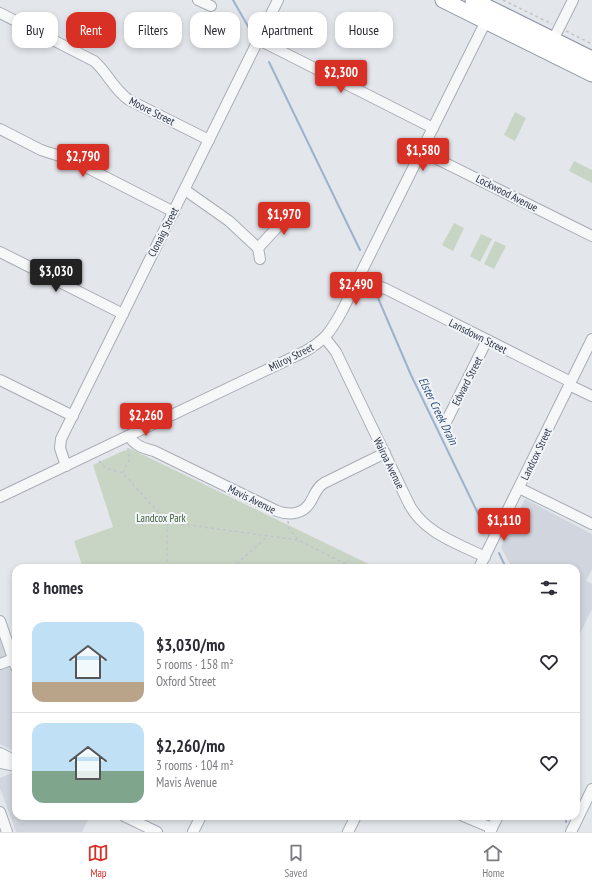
<!DOCTYPE html>
<html lang="en">
<head>
<meta charset="utf-8">
<style>
	body { margin:0; font-family:"PT Sans Narrow",sans-serif; background:#f2f2f3; color:#2b2b33; height:100vh; display:flex; flex-direction:column; font-size:15px; white-space:nowrap }
	* { box-sizing:border-box; margin:0 }
	p { font-size:13px; color:#7c7c81 }
	.icon { flex:none; width:22px; height:22px; fill:none; stroke:currentColor; stroke-width:2; stroke-linecap:round; stroke-linejoin:round }
	.map { position:relative; flex:1; overflow:hidden }
	.details { position:absolute; left:12px; top:564px; width:568px; height:256px; display:flex; flex-direction:column; background:#fff; border-radius:12px; box-shadow:0 2px 6px #0003 }
	.details>* { flex:none }
	.top-card { position:absolute; left:12px; top:12px; width:568px; height:36px; display:flex; gap:8px }
	.price { position:absolute; translate:-50% -34px; padding:0 9px; border-radius:4px; background:#d93025; color:#fff; font-size:13px; line-height:26px; filter:drop-shadow(0 1px 2px #0008) }
	.price::after { content:''; position:absolute; left:50%; top:24px; width:12px; height:9px; margin-left:-6px; background:inherit; clip-path:polygon(0 0,100% 0,50% 100%) }
	.price.current { background:#222; color:#fff }
	ul { padding:0; list-style:none }
	li { display:flex; align-items:center; gap:12px; height:100px; padding:0 20px }
	li+li { border-top:1px solid #e1e1e2 }
	li span { display:grid; place-items:center; flex:none; width:112px; height:80px; border-radius:12px; color:#555 }
	li>.icon { margin-inline-start:auto }
	span .icon { width:48px; height:48px; fill:#fffc; stroke-width:1 }
	li b { font-size:17px }
	h2 { display:flex; justify-content:space-between; align-items:center; height:48px; padding:0 20px; font-size:17px }
	.tag { padding:0 14px; border-radius:12px; background:#fff; box-shadow:0 2px 6px #0003; font-size:14px; line-height:36px }
	.tag.current { background:#d93025; color:#fff }
	.menu { display:flex; justify-content:space-around; align-items:center; height:56px; border-top:1px solid #e1e1e2; background:#fff; font-size:11px; color:#7c7c81 }
	.menu a { display:grid; justify-items:center; gap:2px }
	.menu .current { color:#d93025 }
	.map>svg:first-child { display:block }
</style>
</head>
<body>
<div class="map">
<svg width="592" height="832" viewBox="0 0 592 832">
	<rect width="100%" height="100%" fill="#e3e6eb"/>
	<g fill="#d1d5dd">
		<path d="M525,499l67,35v35l-6,12 6,3v25l-16,33v-74h-64l-11,-21z"/>
		<path d="M0,635l16,45v72l-16,-8z"/>
		<path d="M12,773l4,3v40h74l-8,16h-66l-16,-44v-10z"/>
	</g>
	<g fill="#c8d5c4">
		<path d="M515,112l11,6 -11,23 -11,-6z"/>
		<path d="M574,161l18,9v13l-23,-12z"/>
		<path d="M454,223l10,5 -11,23 -11,-6z"/>
		<path d="M481,234l11,5 -12,23 -10,-6z"/>
		<path d="M495,241l11,5 -12,23 -10,-5z"/>
		<path d="M131,449l246,119h-294l-9,-27 39,-14 -20,-62 30,-14z"/>
	</g>
	<g fill="none" stroke-linecap="round" stroke-linejoin="round">
		<g stroke="#9eb2cb" stroke-width="2">
			<path d="M233,0l16,28"/>
			<path d="M269,62l91,188"/>
			<path d="M378,298l33,77 75,155"/>
			<path d="M499,553l7,15"/>
			<path d="M566,816v6"/>
		</g>
		<defs>
			<g id="minor">
				<path d="M198,0l13,6"/>
				<path d="M0,13l94,48c14,12 19,28 35,39l80,40"/>
				<path d="M259,40l174,88"/>
				<path d="M553,40l20,-40"/>
				<path d="M0,129l41,21 31,10 102,52"/>
				<path d="M421,151l171,85"/>
				<path d="M185,190l44,31 29,27 2,11"/>
				<path d="M258,248l37,-40"/>
				<path d="M0,252l123,62"/>
				<path d="M358,279l28,10 185,93"/>
				<path d="M325,338l11,14 73,152c15,29 48,39 76,53"/>
				<path d="M0,380l73,36"/>
				<path d="M569,385l23,11"/>
				<path d="M446,422l41,-82"/>
				<path d="M129,436c6,10 14,12 25,15l123,60c13,5 27,3 34,-10 4,-7 6,-14 13,-18l61,-30"/>
				<path d="M66,466l-6,-18 1,-9 217,-439"/>
				<path d="M519,488l73,36"/>
				<path d="M0,497l304,-145c21,-12 26,-19 38,-41l144,-290"/>
				<path d="M479,568l113,-229"/>
				<path d="M0,621l16,46"/>
				<path d="M0,664l13,-5"/>
				<path d="M0,753l16,8"/>
				<path d="M0,763l16,3"/>
				<path d="M0,812l7,20"/>
				<path d="M124,816l33,16"/>
				<path d="M463,816l29,12"/>
				<path d="M193,832l8,-16"/>
				<path d="M348,832l8,-16"/>
				<path d="M490,832l8,-16"/>
				<path d="M571,832l21,-43"/>
			</g>
			<g id="highway">
				<path d="M443,0l149,74"/>
				<path d="M473,0l119,59"/>
			</g>
		</defs>
		<use href="#minor" stroke="#a8adb5" stroke-width="12"/>
		<use href="#highway" stroke="#8a93a2" stroke-width="17"/>
		<g stroke="#c1c4ca" stroke-width="1.5" stroke-dasharray="3 3" stroke-linecap="butt">
			<path d="M503,0l49,24"/>
			<path d="M566,31l26,13"/>
			<path d="M99,461l7,7 17,5 44,49 131,18 56,28"/>
			<path d="M123,473l6,-13 -1,-12"/>
			<path d="M288,521l1,7 9,12"/>
			<path d="M167,568v-46"/>
			<path d="M232,568l36,-32"/>
		</g>
		<use href="#minor" stroke="#f6f7f9" stroke-width="10"/>
		<use href="#highway" stroke="#fff" stroke-width="15"/>
	</g>
	<g text-anchor="middle" stroke-width="4" stroke-linejoin="round" paint-order="stroke">
		<g font-size="11" fill="#2a3343" stroke="#f2f5f8">
			<text transform="translate(152 111) rotate(27)" y="4">Moore Street</text>
			<text transform="translate(507 193) rotate(27)" y="4">Lockwood Avenue</text>
			<text transform="translate(163 232) rotate(-63)" y="4">Clonaig Street</text>
			<text transform="translate(478 336) rotate(27)" y="4">Lansdown Street</text>
			<text transform="translate(291 357) rotate(-27)" y="4">Milroy Street</text>
			<text transform="translate(467 381) rotate(-63)" y="4">Edward Street</text>
			<text transform="translate(536 454) rotate(-64)" y="4">Landcox Street</text>
			<text transform="translate(389 463) rotate(64)" y="4">Wairoa Avenue</text>
			<text transform="translate(252 499) rotate(26)" y="4">Mavis Avenue</text>
		</g>
		<g font-size="11" fill="#3e5f38" stroke="#f2f5f8">
			<text x="161" y="522">Landcox Park</text>
		</g>
		<g font-size="12" font-style="italic" fill="#345078" stroke="#f2f5f8">
			<text transform="translate(438 411) rotate(64)" y="4">Elster Creek Drain</text>
		</g>
	</g>
</svg>
<b class="price" style="left:341px;top:94px">$2,300</b>
<b class="price" style="left:423px;top:172px">$1,580</b>
<b class="price" style="left:83px;top:178px">$2,790</b>
<b class="price" style="left:284px;top:236px">$1,970</b>
<b class="price current" style="left:56px;top:293px">$3,030</b>
<b class="price" style="left:356px;top:306px">$2,490</b>
<b class="price" style="left:146px;top:437px">$2,260</b>
<b class="price" style="left:504px;top:542px">$1,110</b>
<div class="top-card">
<a class="tag">Buy</a>
<a class="tag current">Rent</a>
<a class="tag">Filters</a>
<a class="tag">New</a>
<a class="tag">Apartment</a>
<a class="tag">House</a>
</div>
<section class="details">
<h2>8 homes<svg class="icon" aria-label="filters" viewBox="0 0 24 24"><path d="M4 7h16M4 17h16"/><circle cx="9" cy="7" r="2"/><circle cx="15" cy="17" r="2"/></svg></h2>
<ul>
<li><span style="background:linear-gradient(#bfe0f5 75%,#b9a48a 0)"><svg class="icon" aria-label="home" viewBox="0 0 24 24"><path d="M3 11l9-7 9 7M6 9v11h12V9"/></svg></span><div><b>$3,030/mo</b><p>5 rooms · 158 m²</p><p>Oxford Street</p></div><svg class="icon" aria-label="heart" viewBox="0 0 24 24"><path d="M12 20l-8-8c-3-5 5-10 8-4 3-6 11-1 8 4z"/></svg></li>
<li><span style="background:linear-gradient(#bfe0f5 60%,#7fa58c 0)"><svg class="icon" aria-label="home" viewBox="0 0 24 24"><path d="M3 11l9-7 9 7M6 9v11h12V9"/></svg></span><div><b>$2,260/mo</b><p>3 rooms · 104 m²</p><p>Mavis Avenue</p></div><svg class="icon" aria-label="heart" viewBox="0 0 24 24"><path d="M12 20l-8-8c-3-5 5-10 8-4 3-6 11-1 8 4z"/></svg></li>
</ul>
</section>
</div>
<nav class="menu">
<a class="current"><svg class="icon" aria-label="map" viewBox="0 0 24 24"><path d="M3 6l6-2 6 2 6-2v14l-6 2-6-2-6 2zM9 4v14M15 6v14"/></svg>Map</a>
<a><svg class="icon" aria-label="saved" viewBox="0 0 24 24"><path d="M7 4h10v16l-5-4-5 4z"/></svg>Saved</a>
<a><svg class="icon" aria-label="home" viewBox="0 0 24 24"><path d="M3 11l9-7 9 7M6 9v11h12V9"/></svg>Home</a>
</nav>
</body>
</html>
